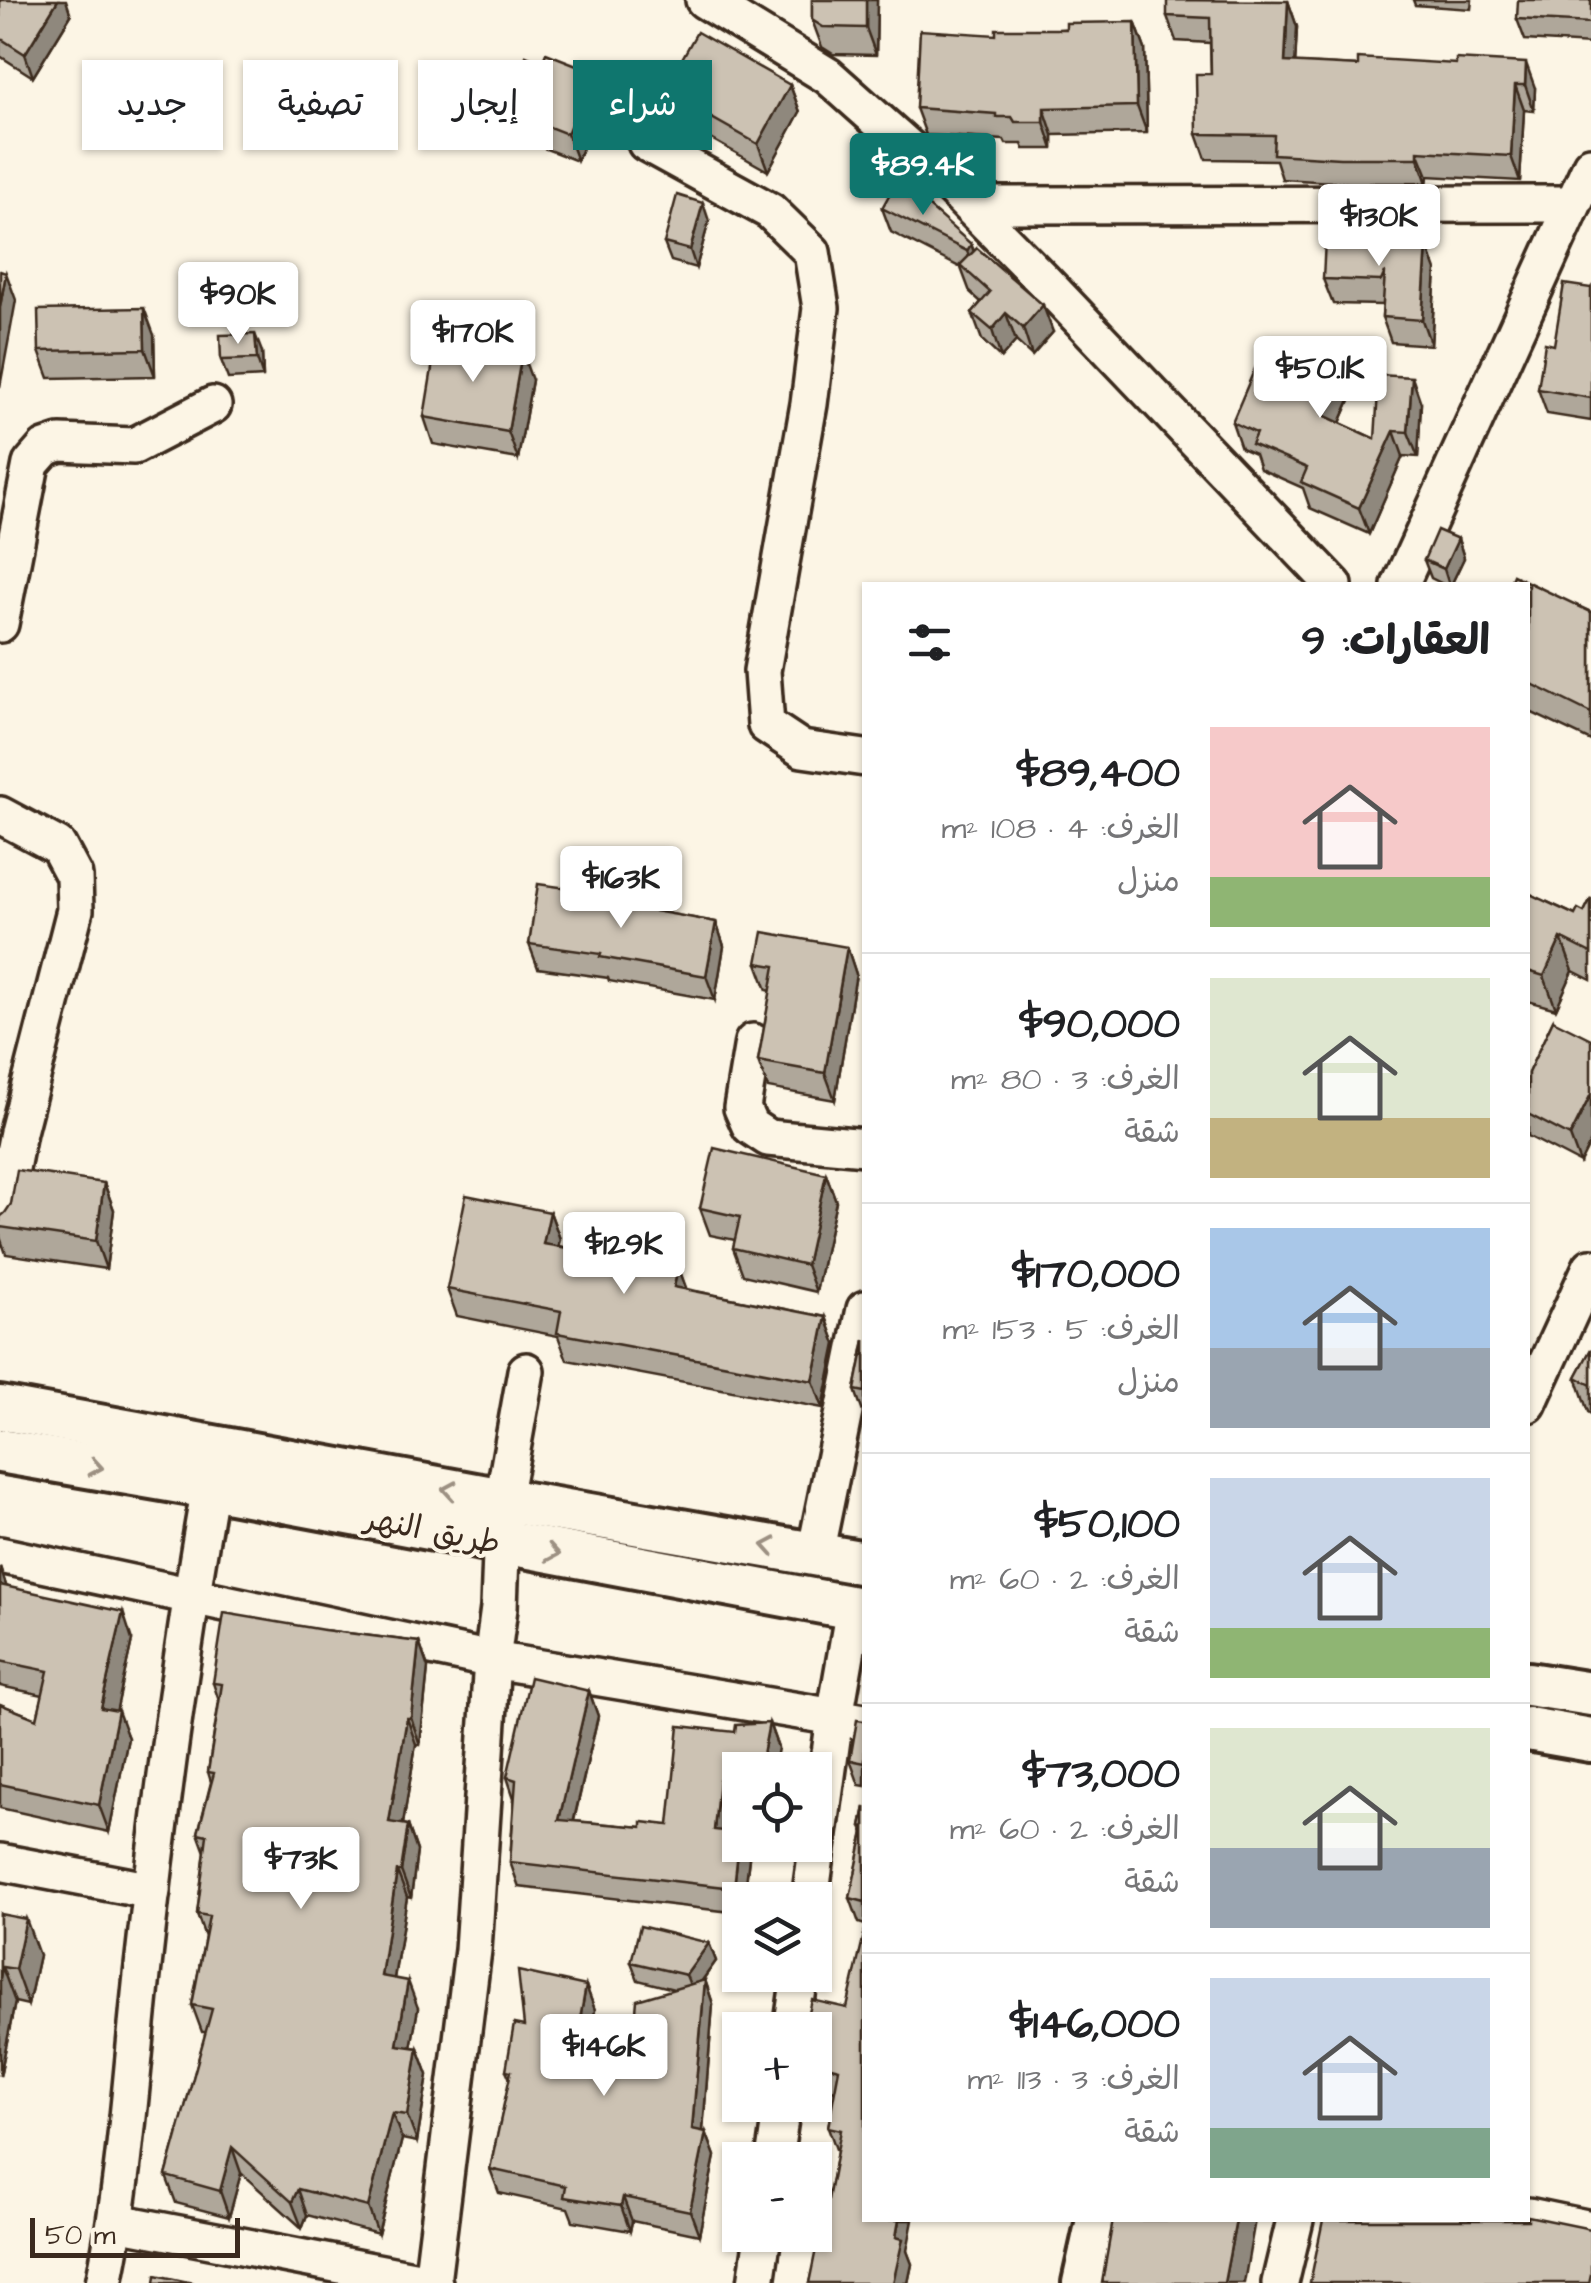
<!DOCTYPE html>
<html lang="ar">
<head>
<meta charset="utf-8">
<style>
	body { margin:0; font-family:"Architects Daughter","Playpen Sans Arabic",sans-serif; background:#f6f6f6; color:#202124; direction:rtl; height:100vh; display:flex; flex-direction:column; font-size:38px; white-space:nowrap }
	* { box-sizing:border-box; margin:0 }
	p { font-size:32px; color:#757577 }
	.icon { flex:none; width:55px; height:55px; fill:none; stroke:currentColor; stroke-width:2; stroke-linecap:round; stroke-linejoin:round }
	.map { position:relative; flex:1; overflow:hidden; direction:ltr }
	.side { position:absolute; left:862px; top:582px; width:668px; height:1640px; display:flex; flex-direction:column; background:#fff; border-radius:0px; box-shadow:0 2px 8px #0004; direction:rtl }
	.side>* { flex:none }
	.banner { position:absolute; left:30px; top:60px; width:682px; height:90px; direction:rtl; display:flex; gap:20px }
	.tools { position:absolute; left:722px; top:1752px; display:grid; gap:20px }
	.tools a { display:grid; place-items:center; width:110px; height:110px; border-radius:0px; background:#fff; box-shadow:0 2px 8px #0004; font-size:50px }
	.scale { position:absolute; left:30px; bottom:25px; width:210px; box-sizing:border-box; padding-left:10px; border:5px solid #3b2a1e; border-top:0; font-size:28px; line-height:35px; white-space:nowrap; color:#3b2a1e; -webkit-text-stroke:8px #fcf5e5; paint-order:stroke }
	.price { position:absolute; translate:-50% -85px; padding:0 22px; border-radius:10px; background:#fff; color:#222; font-size:32px; line-height:65px; filter:drop-shadow(0 2px 5px #0008) }
	.price::after { content:''; position:absolute; left:50%; top:60px; width:30px; height:22px; margin-left:-15px; background:inherit; clip-path:polygon(0 0,100% 0,50% 100%) }
	.price.on { background:#0f766e; color:#fff }
	ul { padding:0; list-style:none }
	li { display:flex; align-items:center; gap:30px; height:250px; padding:0 40px }
	li+li { border-top:2px solid #e0e0e0 }
	li span { display:grid; place-items:center; flex:none; width:280px; height:200px; border-radius:0px; color:#555 }
	li>.icon { margin-inline-start:auto }
	span .icon { width:120px; height:120px; fill:#fffc; stroke-width:1 }
	li b { font-size:42px }
	h2 { display:flex; justify-content:space-between; align-items:center; height:120px; padding:0 40px; font-size:42px }
	.tag { padding:0 35px; border-radius:0px; background:#fff; box-shadow:0 2px 8px #0004; font-size:35px; line-height:90px }
	.tag.on { background:#0f766e; color:#fff }
	.map>svg:first-child { display:block }
</style>
</head>
<body>
<div class="map">
<svg width="1591" height="2283" viewBox="0 0 1591 2283">
	<rect width="100%" height="100%" fill="#fcf5e5"/>
	<filter id="ink" filterUnits="userSpaceOnUse"><feTurbulence type="fractalNoise" baseFrequency=".01" numOctaves="2"/><feDisplacementMap in="SourceGraphic" scale="20" xChannelSelector="R" yChannelSelector="G"/><feConvolveMatrix kernelMatrix="1 2 1 2 8 2 1 2 1" color-interpolation-filters="sRGB"/></filter>
	<g filter="url(#ink)">
		<g fill="none" stroke-linecap="round" stroke-linejoin="round">
			<defs>
				<g id="minor">
					<path d="M704,0l124,76 109,97 106,107 291,305"/>
					<path d="M646,143l124,68 42,41 9,56 -12,96 -47,267 4,54 36,24 63,9"/>
					<path d="M969,205l603,-1"/>
					<path d="M1400,585l191,-420"/>
					<path d="M0,624l31,-160 14,-16 15,-5 74,3 79,-41"/>
					<path d="M0,815l58,31 16,30 1,34 -57,222 -18,94"/>
					<path d="M753,1042l-11,66 8,18 18,12 97,9"/>
					<path d="M1528,1404l63,-137"/>
					<path d="M815,1554l50,-245"/>
					<path d="M0,1555l492,105 373,62"/>
					<path d="M0,1862l152,29"/>
					<path d="M810,1900l25,-183 19,-109"/>
					<path d="M792,2030l8,-55"/>
					<path d="M774,2160l8,-55"/>
					<path d="M1528,2216l63,13"/>
					<path d="M117,2222l317,61"/>
					<path d="M432,2282l41,-332 19,-290 7,-52 4,-108 23,-129"/>
					<path d="M104,2283c21,-101 27,-205 38,-308 18,-163 39,-326 68,-488"/>
					<path d="M756,2283l7,-48"/>
					<path d="M1280,2283l15,-63"/>
				</g>
				<g id="major">
					<path d="M0,1408l503,92 362,63"/>
					<path d="M0,1451l210,36 655,123"/>
					<path d="M1528,1684l63,10"/>
					<path d="M1528,1729l63,11"/>
					<path d="M1084,2283l14,-63"/>
				</g>
			</defs>
			<use href="#minor" stroke="#3b2a1e" stroke-width="42"/>
			<use href="#major" stroke="#3b2a1e" stroke-width="50"/>
			<use href="#minor" stroke="#fcf5e5" stroke-width="35"/>
			<use href="#major" stroke="#fcf5e5" stroke-width="42"/>
		</g>
		<g fill="#afa79a" stroke="#3b2a1e" stroke-width="2.5">
			<path d="M0,0l71,15 -38,62 -33,-21z"/>
			<path d="M812,0h65l-1,55 -43,-1 -11,-7 -10,-27z"/>
			<path d="M1413,0h59l-1,9 -56,-4z"/>
			<path d="M1591,0v44l-66,-4 -8,-21z"/>
			<path d="M1288,1l9,26 -2,36 63,3 98,-2 79,24 -1,23 -10,-1 -4,71 -92,-5 -1,7h-78l-67,-4 -6,-19 -70,-1 -9,-25 14,-60 -1,-31 -34,-2 -9,-25z"/>
			<path d="M1135,22l10,27 2,84 -94,2v14h-29l-2,-5h-16l-2,-4 -78,-5 -10,-27 80,-73z"/>
			<path d="M542,63l50,8 9,27 -24,63 -62,-24 -9,-27z"/>
			<path d="M790,85l10,27 -32,59 -94,-53 -10,-27z"/>
			<path d="M882,208l89,36 3,7 79,81 -21,24 -16,-15 -15,17 -19,-18 -10,-27 9,-11 -11,-10 -9,-24 -70,-36z"/>
			<path d="M709,221l-13,47 -25,-7 -7,-18z"/>
			<path d="M1350,222l6,18 80,30 -5,75 -40,-3 -9,-25 1,-12 -50,-1 -10,-25z"/>
			<path d="M1591,288v133l-44,-7 -9,-25 16,-44z"/>
			<path d="M154,335l1,41 -106,2 -10,-27z"/>
			<path d="M1350,351l10,26 -20,46 35,16 46,-36 -3,54 -15,-1 -34,78 -59,-26 -7,-20 -43,-19 -5,-15 -14,-6 -9,-26 51,-60z"/>
			<path d="M262,352l1,25 -35,2 -7,-19z"/>
			<path d="M532,380l-14,79 -85,-15 -9,-27z"/>
			<path d="M1458,539l6,19 -13,27h-6l-14,-7 -7,-18z"/>
			<path d="M1528,585l63,27v129l-63,-30z"/>
			<path d="M589,891l3,9 124,22 8,24 -9,54 -106,-19 -1,-3 -70,-10 -9,-24z"/>
			<path d="M1528,893l47,22 9,-3 7,-14v82l-18,-9 -17,38 -28,-8z"/>
			<path d="M847,947l9,27 -21,126 -67,-12 -10,-27 13,-70 -4,-1 -10,-27z"/>
			<path d="M1553,1020l27,143 -52,-27v-63z"/>
			<path d="M826,1174l10,27 -20,91 -73,-17 -10,-27 2,-8 -25,-5 -10,-27z"/>
			<path d="M104,1183l10,27 -8,59 -100,-15 -6,-17v-20z"/>
			<path d="M550,1212l10,27 -2,7 120,20 8,23 140,28 10,27 -13,64 -256,-48 -9,-24 -101,-20 -10,-27z"/>
			<path d="M865,1340v78l-10,-28z"/>
			<path d="M1591,1349v65l-3,-2 -12,-35z"/>
			<path d="M0,1567l6,19 126,54 -16,71 12,27 -19,94 -109,-24v-104l37,15 6,-24 -43,-9z"/>
			<path d="M324,1630l95,12 9,26 -8,77 -4,-1 -13,80 5,1 9,26 -6,47 -4,-1 -13,82 24,29 -7,39 7,1 10,27 -11,67 -15,-3 -24,95 -71,-19 -5,13 -61,-55 -12,44 -53,-14 -10,-27 40,-144h-4l-10,-27 13,-68 -8,-23 8,-62 -7,-19 13,-51 -3,-10 11,-71 -6,-18z"/>
			<path d="M589,1691l9,25 -24,105 68,6 27,-2 66,-93 34,-9 9,25 -38,22v38l-12,-3 -2,26 14,14 9,13 -5,42h-4v13l-221,-26 -9,-25 4,-64 -7,-21z"/>
			<path d="M865,1721v65l-6,-1 -9,-25z"/>
			<path d="M865,1807v118l-6,-2 -9,-25 14,-65 -3,-7z"/>
			<path d="M0,1914l39,41 -11,50 -13,-3 -15,74z"/>
			<path d="M709,1943l7,18 -14,20 3,-1 8,24 -10,127 3,1 9,24 -16,79 -67,-14 -2,10 -57,-10 -5,-13 -69,-15 -9,-24 20,-90 -4,-9 18,-44 62,-40 9,24 -5,28 43,8 41,-57 -36,-9 -7,-18z"/>
			<path d="M847,2008l60,243 5,13 -4,19h-99l15,-62 13,-69 -9,-25 7,-36 -20,-5v-56z"/>
		</g>
		<g fill="#8f887d" stroke="#3b2a1e" stroke-width="2.5">
			<path d="M58,0h8l5,15 -38,62 -8,-23z"/>
			<path d="M866,0h11l-1,55 -10,-27z"/>
			<path d="M1288,1l9,26 -3,60 -9,-25z"/>
			<path d="M1135,22l10,27 2,84 -10,-27z"/>
			<path d="M1526,63l9,25 -1,23 -9,-26z"/>
			<path d="M592,71l9,27 -24,63 -10,-27z"/>
			<path d="M790,85l10,27 -32,59 -10,-27z"/>
			<path d="M1515,85l9,25 -4,71 -9,-25z"/>
			<path d="M1044,108l9,27v14l-9,-27z"/>
			<path d="M1418,151l10,25 -1,7 -9,-25z"/>
			<path d="M703,203l6,18 -13,47 -6,-18z"/>
			<path d="M1350,222l9,24 -10,-6z"/>
			<path d="M971,244l9,25 -4,6 -9,-24z"/>
			<path d="M1427,245l9,25 -5,75 -9,-25z"/>
			<path d="M6,273l10,27 -16,87v-80z"/>
			<path d="M1043,305l10,27 -21,24 -9,-28z"/>
			<path d="M144,308l10,27 1,41 -10,-27z"/>
			<path d="M1006,313l10,28 -15,17 -9,-28z"/>
			<path d="M255,334l7,18 1,25 -6,-18z"/>
			<path d="M1350,351l10,26 -28,64 -9,-26z"/>
			<path d="M522,353l10,27 -14,79 -10,-27z"/>
			<path d="M1412,377l9,26 -3,54 -10,-25z"/>
			<path d="M1394,431l9,25 -34,78 -10,-26z"/>
			<path d="M1458,539l6,19 -13,27h-2l-5,-16z"/>
			<path d="M716,922l8,24 -9,54 -9,-24z"/>
			<path d="M1561,938l12,33 -17,38 -12,-33z"/>
			<path d="M847,947l9,27 -21,126 -10,-27z"/>
			<path d="M1591,1094v47l-11,22 -10,-27z"/>
			<path d="M826,1174l10,27 -20,91 -10,-27z"/>
			<path d="M104,1183l10,27 -8,59 -10,-28z"/>
			<path d="M550,1212l10,27 -7,32 -10,-27z"/>
			<path d="M678,1266l10,27 -14,-6z"/>
			<path d="M826,1317l10,27 -13,64 -10,-27z"/>
			<path d="M0,1567l6,18 -6,23z"/>
			<path d="M123,1612l9,28 -21,95 -10,-27z"/>
			<path d="M419,1642l9,26 -8,77 -9,-27z"/>
			<path d="M589,1691l9,25 -30,129 -9,-25z"/>
			<path d="M118,1711l10,27 -19,94 -10,-27z"/>
			<path d="M407,1718l9,26 -17,104 -10,-26z"/>
			<path d="M769,1723l9,25 -4,22h-14z"/>
			<path d="M719,1780l9,25 -5,50 -9,-25z"/>
			<path d="M408,1825l9,26 -6,47 -10,-27z"/>
			<path d="M740,1833v12h4l5,13 -5,42h-4v6l-6,-18z"/>
			<path d="M397,1871l10,26 -17,106 -9,-27z"/>
			<path d="M26,1919l13,36 -11,50 -13,-36z"/>
			<path d="M709,1943l7,18 -23,32 -7,-18z"/>
			<path d="M2,1967l13,35 -15,74v-98z"/>
			<path d="M705,1980l8,24 -12,150 -9,-25z"/>
			<path d="M408,1981l10,27 -11,63 -10,-26z"/>
			<path d="M586,1986l9,24 -10,50 -8,-24z"/>
			<path d="M418,2048l10,27 -11,67 -10,-27z"/>
			<path d="M392,2113l10,26 -24,95 -10,-27z"/>
			<path d="M706,2132l9,24 -16,79 -9,-24z"/>
			<path d="M232,2147l9,26 -12,44 -9,-26z"/>
			<path d="M298,2189l9,26 -5,13 -10,-26z"/>
			<path d="M623,2197l9,24 -2,10 -9,-25z"/>
			<path d="M899,2220h14l-6,31 5,13 -4,19h-15l3,-46z"/>
			<path d="M1236,2220h19l-11,63h-20z"/>
		</g>
		<g fill="#ccc2b3" stroke="#3b2a1e" stroke-width="2.5">
			<path d="M0,0h58l-33,54 -25,-16z"/>
			<path d="M812,0h54v28l-43,-1 -11,-7z"/>
			<path d="M1167,0l121,1 -3,61 73,4v-8l98,6v-5l70,4 -1,22h-10l-4,71 -93,-5v7h-78l-67,-4 1,-19 -77,-1 -1,-60h15l-1,-56 -43,-2z"/>
			<path d="M1518,0h73v23l-74,-4z"/>
			<path d="M1135,22l2,84 -93,2v14h-29l-3,-5h-16v-3l-80,-6 4,-78 76,5v-6h70v-6z"/>
			<path d="M697,32l93,53 -32,59 -94,-53z"/>
			<path d="M546,53l46,18 -25,63 -61,-24 20,-54 16,7z"/>
			<path d="M893,188l35,18 43,38 -4,7 -85,-43z"/>
			<path d="M677,195l26,8 -13,47 -26,-7z"/>
			<path d="M1326,220l24,2 -1,18 78,5 -5,75 -40,-3 3,-45 -4,9 -58,-2z"/>
			<path d="M977,248l66,57 -20,23 -17,-15 -14,17 -20,-17 18,-21 -30,-27z"/>
			<path d="M0,271l6,2 -6,34z"/>
			<path d="M1564,284l27,4v110l-53,-9 7,-46 9,2z"/>
			<path d="M144,308l1,41 -106,2 -1,-41z"/>
			<path d="M255,334l2,25 -36,1 -1,-25z"/>
			<path d="M437,338l85,15 -14,79 -84,-15z"/>
			<path d="M1350,351l-27,64 52,24 4,-64 33,2 -4,55 -14,-1 -35,77 -58,-26 6,-14 -56,-24 5,-11 -24,-11 30,-70 21,10 4,-10z"/>
			<path d="M1437,530l21,9 -14,30 -20,-9z"/>
			<path d="M1513,575l78,37v101l-63,-31v-97h-19z"/>
			<path d="M538,884l51,7 -1,8 128,23 -10,54 -106,-19 1,-3 -72,-10z"/>
			<path d="M1528,893l47,22 3,-6 6,3 7,-14v55l-30,-15 -17,38 -16,-5z"/>
			<path d="M763,932l84,15 -22,126 -67,-12 17,-95 -18,-3z"/>
			<path d="M1553,1020l38,19v55l-21,42 -42,-22v-41z"/>
			<path d="M714,1148l112,26 -20,91 -73,-17 7,-31 -40,-9z"/>
			<path d="M17,1170l87,13 -8,58 -96,-14v-10l5,-4 6,-9z"/>
			<path d="M466,1195l84,17 -7,32 135,22 -4,21 152,30 -13,64 -256,-48 4,-22 -114,-22z"/>
			<path d="M865,1340v52l-10,-2z"/>
			<path d="M1591,1349v36l-15,-8z"/>
			<path d="M0,1585l123,27 -22,96 17,3 -19,94 -99,-21v-80l37,15 11,-48 -48,-10z"/>
			<path d="M224,1613l100,17 95,12 -8,76h-4l-18,104 19,3 -7,46h-4l-16,105 27,5 -11,64 21,3 -11,67 -15,-2 -24,94 -70,-18 -6,13 -60,-55 -12,44 -54,-15 46,-167 -20,-4 17,-89 -12,-2 10,-79 -9,-2 16,-60 -6,-1 14,-88 -9,-1z"/>
			<path d="M530,1677l59,14 -30,129 83,7v-5l27,3 10,-99 56,6 1,-7 33,-2 -9,47h-20v14l-21,-4 -5,50 26,3 -6,55 -224,-26 6,-82 -9,-3z"/>
			<path d="M857,1720l8,1v42l-15,-3z"/>
			<path d="M865,1807v95l-15,-4 15,-71 -4,-1z"/>
			<path d="M0,1914l26,5 -11,50 -13,-2 -2,11z"/>
			<path d="M640,1926l69,17 -23,32 -55,-13z"/>
			<path d="M865,1930v290h34l-3,17 7,2 -10,44h-84l13,-63 2,1 17,-91 -13,-3 11,-58 -24,-6v-33h-10l7,-30 35,8z"/>
			<path d="M518,1971l68,15 -9,50 56,10 4,-46 68,-20 -13,149 14,3 -16,79 -67,-14 -2,9 -57,-9 2,-11 -76,-17 21,-98 -5,-1 8,-46 10,2z"/>
			<path d="M1528,2216l63,13v45l-2,9h-279l13,-63h205z"/>
			<path d="M1113,2220h123l-12,63h-122z"/>
			<path d="M156,2275l37,8h-38z"/>
		</g>
		<defs><path id="oneway-chevron" d="M-2-3.5L2.5 0L-2 3.5" fill="none" stroke-width="1.6" stroke-linecap="round" stroke-linejoin="round" transform="scale(2.5)"/></defs>
		<g stroke="#9c9082">
			<use href="#oneway-chevron" transform="translate(96 1467) rotate(10)"/>
			<use href="#oneway-chevron" transform="translate(449 1490) rotate(-170)"/>
			<use href="#oneway-chevron" transform="translate(769 1546) rotate(-170)"/>
			<use href="#oneway-chevron" transform="translate(553 1553) rotate(10)"/>
		</g>
	</g>
	<g text-anchor="middle" stroke-width="8" stroke-linejoin="round" paint-order="stroke">
		<g font-size="32" fill="#3b2a1e" stroke="#fcf5e5">
			<text transform="translate(433 1530) rotate(11)" y="11">طريق النهر</text>
		</g>
	</g>
</svg>
<div class="tools">
<a><svg class="icon" aria-label="locate" viewBox="0 0 24 24"><circle cx="12" cy="12" r="6"/><path d="M12 2v4M12 18v4M2 12h4M18 12h4"/></svg></a>
<a><svg class="icon" aria-label="layers" viewBox="0 0 24 24"><path d="M12 4l9 5-9 5-9-5zM3 14l9 5 9-5"/></svg></a>
<a>+</a>
<a>−</a>
</div>
<div class="scale">50 m</div>
<b class="price on" style="left:923px;top:218px">$89.4K</b>
<b class="price" style="left:1379px;top:269px">$130K</b>
<b class="price" style="left:238px;top:347px">$90K</b>
<b class="price" style="left:473px;top:385px">$170K</b>
<b class="price" style="left:1320px;top:421px">$50.1K</b>
<b class="price" style="left:621px;top:931px">$163K</b>
<b class="price" style="left:624px;top:1297px">$129K</b>
<b class="price" style="left:301px;top:1912px">$73K</b>
<b class="price" style="left:604px;top:2099px">$146K</b>
<div class="banner">
<a class="tag on">شراء</a>
<a class="tag">إيجار</a>
<a class="tag">تصفية</a>
<a class="tag">جديد</a>
</div>
<section class="side">
<h2>العقارات: 9<svg class="icon" aria-label="filters" viewBox="0 0 24 24"><path d="M4 7h16M4 17h16"/><circle cx="9" cy="7" r="2"/><circle cx="15" cy="17" r="2"/></svg></h2>
<ul>
<li><span style="background:linear-gradient(#f6c9c9 75%,#8fb573 0)"><svg class="icon" aria-label="home" viewBox="0 0 24 24"><path d="M3 11l9-7 9 7M6 9v11h12V9"/></svg></span><div><b>$89,400</b><p>الغرف: 4 · 108 m²</p><p>منزل</p></div></li>
<li><span style="background:linear-gradient(#dfe7d0 70%,#c2b280 0)"><svg class="icon" aria-label="home" viewBox="0 0 24 24"><path d="M3 11l9-7 9 7M6 9v11h12V9"/></svg></span><div><b>$90,000</b><p>الغرف: 3 · 80 m²</p><p>شقة</p></div></li>
<li><span style="background:linear-gradient(#a9c7e8 60%,#9aa5b1 0)"><svg class="icon" aria-label="home" viewBox="0 0 24 24"><path d="M3 11l9-7 9 7M6 9v11h12V9"/></svg></span><div><b>$170,000</b><p>الغرف: 5 · 153 m²</p><p>منزل</p></div></li>
<li><span style="background:linear-gradient(#c9d6e8 75%,#8fb573 0)"><svg class="icon" aria-label="home" viewBox="0 0 24 24"><path d="M3 11l9-7 9 7M6 9v11h12V9"/></svg></span><div><b>$50,100</b><p>الغرف: 2 · 60 m²</p><p>شقة</p></div></li>
<li><span style="background:linear-gradient(#dfe7d0 60%,#9aa5b1 0)"><svg class="icon" aria-label="home" viewBox="0 0 24 24"><path d="M3 11l9-7 9 7M6 9v11h12V9"/></svg></span><div><b>$73,000</b><p>الغرف: 2 · 60 m²</p><p>شقة</p></div></li>
<li><span style="background:linear-gradient(#c9d6e8 75%,#7fa58c 0)"><svg class="icon" aria-label="home" viewBox="0 0 24 24"><path d="M3 11l9-7 9 7M6 9v11h12V9"/></svg></span><div><b>$146,000</b><p>الغرف: 3 · 113 m²</p><p>شقة</p></div></li>
</ul>
</section>
</div>
</body>
</html>
